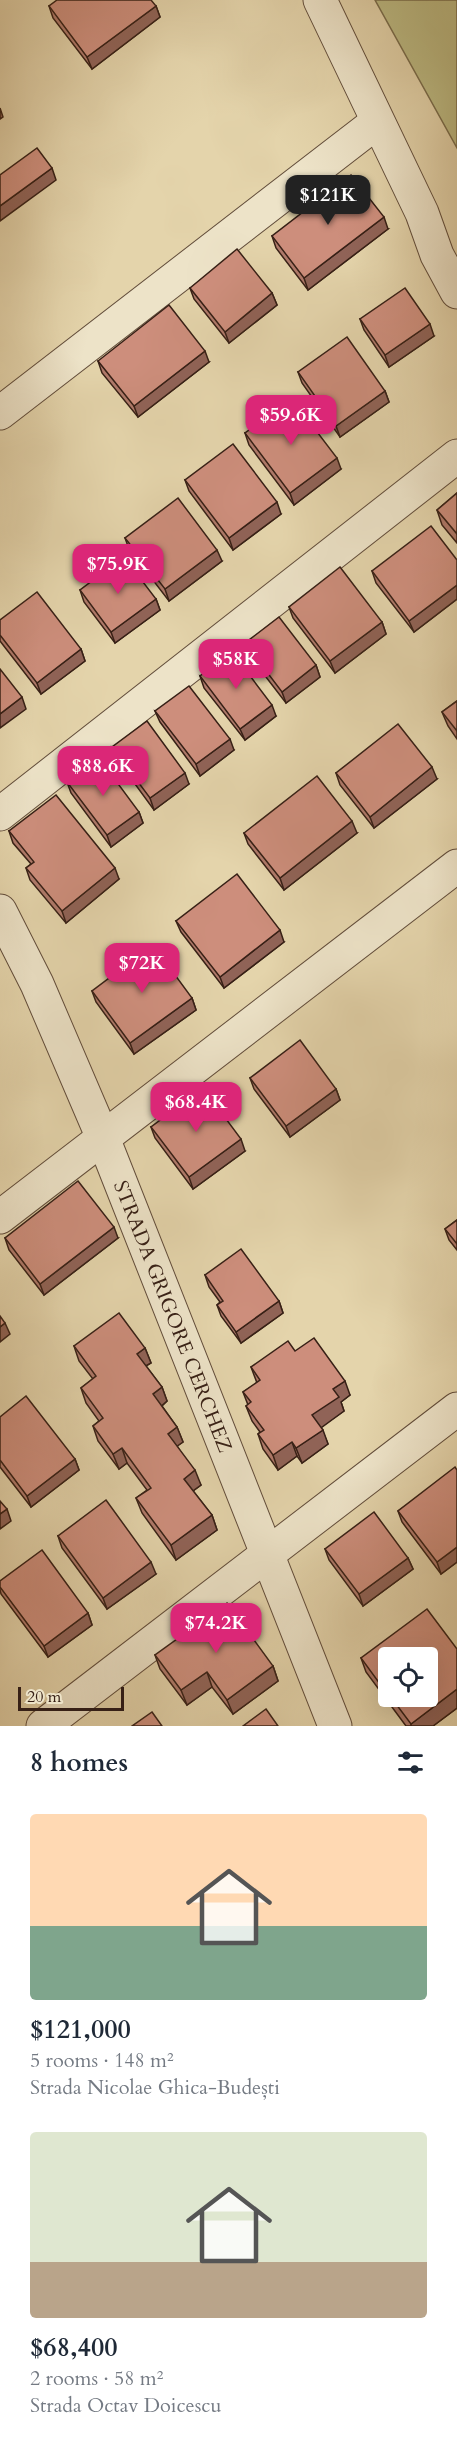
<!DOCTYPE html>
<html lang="en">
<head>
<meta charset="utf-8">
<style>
	body { margin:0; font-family:Cardo,serif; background:#f6f6f7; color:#1f2937; height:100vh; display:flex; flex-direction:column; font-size:22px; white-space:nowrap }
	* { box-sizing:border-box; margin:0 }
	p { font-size:20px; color:#747a83 }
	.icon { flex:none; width:33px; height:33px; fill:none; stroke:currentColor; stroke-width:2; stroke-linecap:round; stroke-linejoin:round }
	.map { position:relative; height:1726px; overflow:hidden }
	.details { display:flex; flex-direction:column; background:#fff; flex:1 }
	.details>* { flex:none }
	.tools { position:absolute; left:378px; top:1647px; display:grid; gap:12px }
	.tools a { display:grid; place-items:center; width:60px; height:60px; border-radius:6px; background:#fff; box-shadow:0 6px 24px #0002; font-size:30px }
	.scale { position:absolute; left:18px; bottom:15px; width:106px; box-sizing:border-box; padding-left:6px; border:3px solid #372016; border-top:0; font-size:16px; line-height:21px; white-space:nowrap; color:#372016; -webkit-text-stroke:4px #ede3c8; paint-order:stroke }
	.price { position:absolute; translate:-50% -51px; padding:0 14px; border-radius:12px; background:#db2777; color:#fff; font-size:20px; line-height:39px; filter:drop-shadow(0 2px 3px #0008) }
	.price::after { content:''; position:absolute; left:50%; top:36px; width:18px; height:14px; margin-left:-9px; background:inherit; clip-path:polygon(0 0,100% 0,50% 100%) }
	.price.current { background:#222; color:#fff }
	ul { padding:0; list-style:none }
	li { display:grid; align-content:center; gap:12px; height:318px; padding:0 30px }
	li span { display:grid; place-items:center; height:186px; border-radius:6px; color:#555 }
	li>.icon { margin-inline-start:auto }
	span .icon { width:108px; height:108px; fill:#fffc; stroke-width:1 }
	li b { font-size:26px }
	h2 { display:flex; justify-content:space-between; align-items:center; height:72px; padding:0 30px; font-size:26px }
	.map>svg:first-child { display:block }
</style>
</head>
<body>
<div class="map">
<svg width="457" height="1726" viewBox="0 0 457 1726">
	<rect width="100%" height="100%" fill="#e4d4ab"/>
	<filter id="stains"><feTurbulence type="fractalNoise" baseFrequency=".00333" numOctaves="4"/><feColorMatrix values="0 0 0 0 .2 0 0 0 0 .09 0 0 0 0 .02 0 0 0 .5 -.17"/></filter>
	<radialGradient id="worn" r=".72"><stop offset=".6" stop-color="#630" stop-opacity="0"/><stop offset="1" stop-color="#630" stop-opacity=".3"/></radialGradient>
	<path fill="#bcba83" stroke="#7a6d4c" stroke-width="1.5" d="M375,0h82v148z"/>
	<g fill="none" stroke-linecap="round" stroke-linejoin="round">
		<defs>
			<g id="street">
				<path d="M320,0l102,213 15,42 20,37"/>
				<path d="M0,413l377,-291"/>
				<path d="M0,814l457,-358"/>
				<path id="s1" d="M0,911l37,73 66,154 232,588"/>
				<path d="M0,1217l457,-351"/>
				<path d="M43,1726l414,-317"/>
			</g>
		</defs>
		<use href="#street" stroke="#624d3b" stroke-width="35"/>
		<use href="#street" stroke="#ede3c8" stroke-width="33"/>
	</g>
	<g fill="#b07a6b" stroke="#372016" stroke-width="1.5" fill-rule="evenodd">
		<path d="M49,6h107l4,11 -68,52 -39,-51z"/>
		<path d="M388,229l-80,61 -32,-42 -4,-12z"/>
		<path d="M190,288l82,5 5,12 -48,38 -35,-44z"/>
		<path d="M360,319l74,17 -45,31 -25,-37z"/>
		<path d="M98,361l111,1 -71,55 -36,-44z"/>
		<path d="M298,372l87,19 4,11 -49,35 -38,-54z"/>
		<path d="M245,433l96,36 -47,36 -45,-60z"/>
		<path d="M185,480l96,34 -48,36 -44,-59z"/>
		<path d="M457,493v50l-15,-18 -5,-15z"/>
		<path d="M125,538l97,23 -53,40 -40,-52z"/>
		<path d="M457,560v39l-43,33 -38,-49 -4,-12z"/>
		<path d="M80,590l76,9 4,11 -45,33 -31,-41z"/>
		<path d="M289,607l93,15 4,12 -51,39 -42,-55z"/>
		<path d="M0,620l81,29 4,12 -44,33 -41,-53z"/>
		<path d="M245,643l71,22 4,12 -34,26 -37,-48z"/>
		<path d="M200,676l76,40 -31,24 -41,-52z"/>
		<path d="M457,701v38l-9,-13 -6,-14z"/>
		<path d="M155,711l79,39 -34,26 -40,-54z"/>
		<path d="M112,747l77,37 -35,26 -38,-52z"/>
		<path d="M336,773l101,6 -63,49 -34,-43z"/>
		<path d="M67,782l72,30 4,11 -32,24 -40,-54z"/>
		<path d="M9,831l110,48 -53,44 -36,-43 -4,-12 5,-4 -18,-21z"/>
		<path d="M244,833h113l-73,57 -36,-46z"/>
		<path d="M176,921l108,21 -60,46 -43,-56z"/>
		<path d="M92,991l100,7 4,12 -62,44 -38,-52z"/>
		<path d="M250,1078l86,11 4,11 -50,37 -36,-48z"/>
		<path d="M151,1127l94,24 -52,38 -38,-51z"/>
		<path d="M457,1220v30l-8,-10 -4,-11z"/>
		<path d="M5,1238h113l-74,57 -35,-45z"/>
		<path d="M205,1275l74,26 4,12 -42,30 -20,-27 -4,-11 3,-3 -11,-15z"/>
		<path d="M74,1346l71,2 6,15 -5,3 16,21 5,14 -5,5 15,21 6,15 -6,4 24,39 -8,6 19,24 5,15 -41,30 -34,-47 -6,-15 11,-8 -20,-27 -8,6 -21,-28 -5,-15 6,-5 -13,-18 -5,-15 12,-9 -14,-18z"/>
		<path d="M295,1351l55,44 -9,7 3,9 -23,16 7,17 -26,19 -5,-7 -19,14 -15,-21 -5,-15 2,-2 -8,-11 -6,-15 2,-1 -5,-13 14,-9 -6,-16z"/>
		<path d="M0,1417l75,42 4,11 -48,37 -31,-40z"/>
		<path d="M457,1470v92l-16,12 -39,-52 -4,-11z"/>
		<path d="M58,1536l98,38 -49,35 -45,-61z"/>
		<path d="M325,1549l83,9 5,11 -50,37 -34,-46z"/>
		<path d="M0,1581l88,32 4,12 -44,32 -47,-63 -1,-4z"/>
		<path d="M457,1649v59l-24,18h-27l-40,-54 -5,-14zM388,1658l40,38h-40z"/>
		<path d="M155,1655l118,11 5,15 -45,33 -21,-27 -25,18 -27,-36z"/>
	</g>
	<g fill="#906357" stroke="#372016" stroke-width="1.5">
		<path d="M156,6l4,11 -68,52 -5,-12z"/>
		<path d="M0,108l3,9 -3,2z"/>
		<path d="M52,168l4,12 -56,41v-15z"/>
		<path d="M384,217l4,12 -80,61 -4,-12z"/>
		<path d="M272,293l5,12 -48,38 -4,-11z"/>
		<path d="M430,324l4,12 -45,31 -4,-12z"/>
		<path d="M205,351l4,11 -71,55 -4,-11z"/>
		<path d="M385,391l4,11 -49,35 -4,-11z"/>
		<path d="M337,458l4,11 -47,36 -4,-12z"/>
		<path d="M277,502l4,12 -48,36 -4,-12z"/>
		<path d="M217,550l5,11 -53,40 -4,-12z"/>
		<path d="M457,585v14l-43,33 -5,-11z"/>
		<path d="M156,599l4,11 -45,33 -4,-11z"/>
		<path d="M382,622l4,12 -51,39 -5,-12z"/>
		<path d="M81,649l4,12 -44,33 -4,-11z"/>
		<path d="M316,665l4,12 -34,26 -4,-11z"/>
		<path d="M22,697l4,12 -26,19v-14z"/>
		<path d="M272,705l4,11 -31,24 -5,-11z"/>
		<path d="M230,739l4,11 -34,26 -4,-12z"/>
		<path d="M432,767l5,12 -63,49 -4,-11z"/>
		<path d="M185,773l4,11 -35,26 -4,-12z"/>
		<path d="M139,812l4,11 -32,24 -4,-12z"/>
		<path d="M352,821l5,12 -73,57 -4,-12z"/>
		<path d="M115,868l4,11 -53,44 -4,-12z"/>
		<path d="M280,930l4,12 -60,46 -4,-11z"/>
		<path d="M192,998l4,12 -62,44 -4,-11z"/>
		<path d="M336,1089l4,11 -50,37 -4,-11z"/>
		<path d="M241,1139l4,12 -52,38 -4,-12z"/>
		<path d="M114,1227l4,11 -74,57 -4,-11z"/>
		<path d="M279,1301l4,12 -42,30 -5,-11z"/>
		<path d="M5,1323l5,11 -10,8v-15z"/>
		<path d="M145,1348l6,15 -9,5 -5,-14z"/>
		<path d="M345,1381l5,14 -9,7 3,9 -26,19 -6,-15 21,-26z"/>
		<path d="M162,1387l5,14 -9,8 -5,-15z"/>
		<path d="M177,1427l6,15 -10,7 -5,-15z"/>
		<path d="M323,1430l5,14 -26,19 -6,-15z"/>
		<path d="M292,1442l5,14 -19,14 -5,-15z"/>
		<path d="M122,1448l5,15 -8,6 -6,-15z"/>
		<path d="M75,1459l4,11 -48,37 -4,-11z"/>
		<path d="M195,1470l6,15 -11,8 -6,-14z"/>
		<path d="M7,1509l4,12 -11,8v-15z"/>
		<path d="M212,1515l5,15 -41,30 -5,-15z"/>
		<path d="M457,1547v15l-16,12 -4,-12z"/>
		<path d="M408,1558l5,11 -50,37 -4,-12z"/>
		<path d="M151,1562l5,12 -49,35 -4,-11z"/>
		<path d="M88,1613l4,12 -44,32 -4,-11z"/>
		<path d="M273,1666l5,15 -45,33 -6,-14z"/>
		<path d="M207,1672l5,15 -25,18 -6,-15z"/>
		<path d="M457,1689v19l-24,18h-22v-2z"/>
	</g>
	<g fill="#cd8e7c" stroke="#372016" stroke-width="1.5">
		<path d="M57,0h94l5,6 -69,51 -38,-51z"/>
		<path d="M37,148l15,20 -52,38v-31z"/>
		<path d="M351,175l33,42 -80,61 -32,-42z"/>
		<path d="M237,249l35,44 -47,39 -35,-44z"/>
		<path d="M405,288l25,36 -45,31 -25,-36z"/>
		<path d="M169,305l36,46 -71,55 -36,-45z"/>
		<path d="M347,337l38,54 -49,35 -38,-54z"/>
		<path d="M292,399l45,59 -47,35 -45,-60z"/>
		<path d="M233,444l44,58 -48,36 -44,-58z"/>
		<path d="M457,493v41l-20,-24z"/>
		<path d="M178,498l39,52 -52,39 -40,-51z"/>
		<path d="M431,526l26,34v25l-48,36 -37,-50z"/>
		<path d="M124,557l32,42 -45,33 -31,-42z"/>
		<path d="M340,567l42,55 -52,39 -41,-54z"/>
		<path d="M37,592l44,57 -44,34 -37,-48v-15z"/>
		<path d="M279,617l37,48 -34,27 -37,-49z"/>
		<path d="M232,652l40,53 -32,24 -40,-53z"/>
		<path d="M0,669l22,28 -22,17z"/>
		<path d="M189,686l41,53 -34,25 -41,-53z"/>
		<path d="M457,701v30l-15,-19z"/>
		<path d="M147,721l38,52 -35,25 -38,-51z"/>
		<path d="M398,724l34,43 -62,50 -34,-44z"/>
		<path d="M99,758l40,54 -32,23 -40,-53z"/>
		<path d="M317,776l35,45 -72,57 -36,-45z"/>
		<path d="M56,795l59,73 -53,43 -36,-43 8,-6 -25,-31z"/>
		<path d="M237,874l43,56 -60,47 -44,-56z"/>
		<path d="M153,945l39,53 -62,45 -38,-52z"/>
		<path d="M300,1040l36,49 -50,37 -36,-48z"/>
		<path d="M203,1088l38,51 -52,38 -38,-50z"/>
		<path d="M78,1181l36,46 -74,57 -35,-46z"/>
		<path d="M457,1220v24l-12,-15z"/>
		<path d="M241,1249l38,52 -43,31 -19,-27 6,-4 -18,-26z"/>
		<path d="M119,1313l26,35 -8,6 25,33 -9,7 24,33 -9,7 27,36 -11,9 28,36 -41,30 -35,-47 15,-10 -29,-40 -9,6 -20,-28 10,-8 -22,-30 15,-12 -22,-30z"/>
		<path d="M0,1316l5,7 -5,4z"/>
		<path d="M314,1338l31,43 -12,8 6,8 -27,18 11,15 -27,18 -4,-6 -19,13 -15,-21 6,-4 -18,-24 5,-4 -8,-10 17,-12 -9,-13 37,-26 7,10z"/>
		<path d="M26,1396l49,63 -48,37 -27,-36v-43z"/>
		<path d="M455,1467l2,3v77l-20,15 -39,-51z"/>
		<path d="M106,1500l45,62 -48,36 -45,-62z"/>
		<path d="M0,1501l7,8 -7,5z"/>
		<path d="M374,1512l34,46 -49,36 -34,-45z"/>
		<path d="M42,1550l46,63 -44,33 -44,-59v-6z"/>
		<path d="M227,1603l46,63 -46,34 -20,-28 -26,18 -26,-35z"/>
		<path d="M427,1609l30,40v40l-46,35 -21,-28h38v-38h-40v37l-27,-37z"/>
		<path d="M266,1709l12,17h-35z"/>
		<path d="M152,1712l10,14h-30z"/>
	</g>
	<g text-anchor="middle" stroke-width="4.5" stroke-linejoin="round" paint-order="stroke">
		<g font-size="20" fill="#372016" stroke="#ede3c8">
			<text dy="7" stroke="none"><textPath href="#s1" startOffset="441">STRADA GRIGORE CERCHEZ</textPath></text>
		</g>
	</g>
	<rect width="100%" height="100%" filter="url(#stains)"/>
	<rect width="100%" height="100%" fill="url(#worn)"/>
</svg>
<div class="tools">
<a><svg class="icon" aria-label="locate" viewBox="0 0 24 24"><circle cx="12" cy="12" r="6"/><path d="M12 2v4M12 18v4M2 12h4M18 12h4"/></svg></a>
</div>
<div class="scale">20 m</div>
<b class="price current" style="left:328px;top:226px">$121K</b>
<b class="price" style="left:291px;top:446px">$59.6K</b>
<b class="price" style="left:118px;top:595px">$75.9K</b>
<b class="price" style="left:236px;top:690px">$58K</b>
<b class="price" style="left:103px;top:797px">$88.6K</b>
<b class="price" style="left:142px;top:994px">$72K</b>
<b class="price" style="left:196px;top:1133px">$68.4K</b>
<b class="price" style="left:216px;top:1654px">$74.2K</b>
</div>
<section class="details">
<h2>8 homes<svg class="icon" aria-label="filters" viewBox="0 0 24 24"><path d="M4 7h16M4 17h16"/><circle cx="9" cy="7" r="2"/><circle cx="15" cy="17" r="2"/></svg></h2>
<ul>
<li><span style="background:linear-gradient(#ffd9b3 60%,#7fa58c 0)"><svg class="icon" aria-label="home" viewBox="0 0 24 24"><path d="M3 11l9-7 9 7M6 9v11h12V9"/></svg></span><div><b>$121,000</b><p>5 rooms · 148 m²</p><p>Strada Nicolae Ghica-Budești</p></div></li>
<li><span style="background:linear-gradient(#dfe7d0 70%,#b9a48a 0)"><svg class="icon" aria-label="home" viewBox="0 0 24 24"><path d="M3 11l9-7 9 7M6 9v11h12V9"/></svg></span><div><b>$68,400</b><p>2 rooms · 58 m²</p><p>Strada Octav Doicescu</p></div></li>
</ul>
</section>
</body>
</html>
